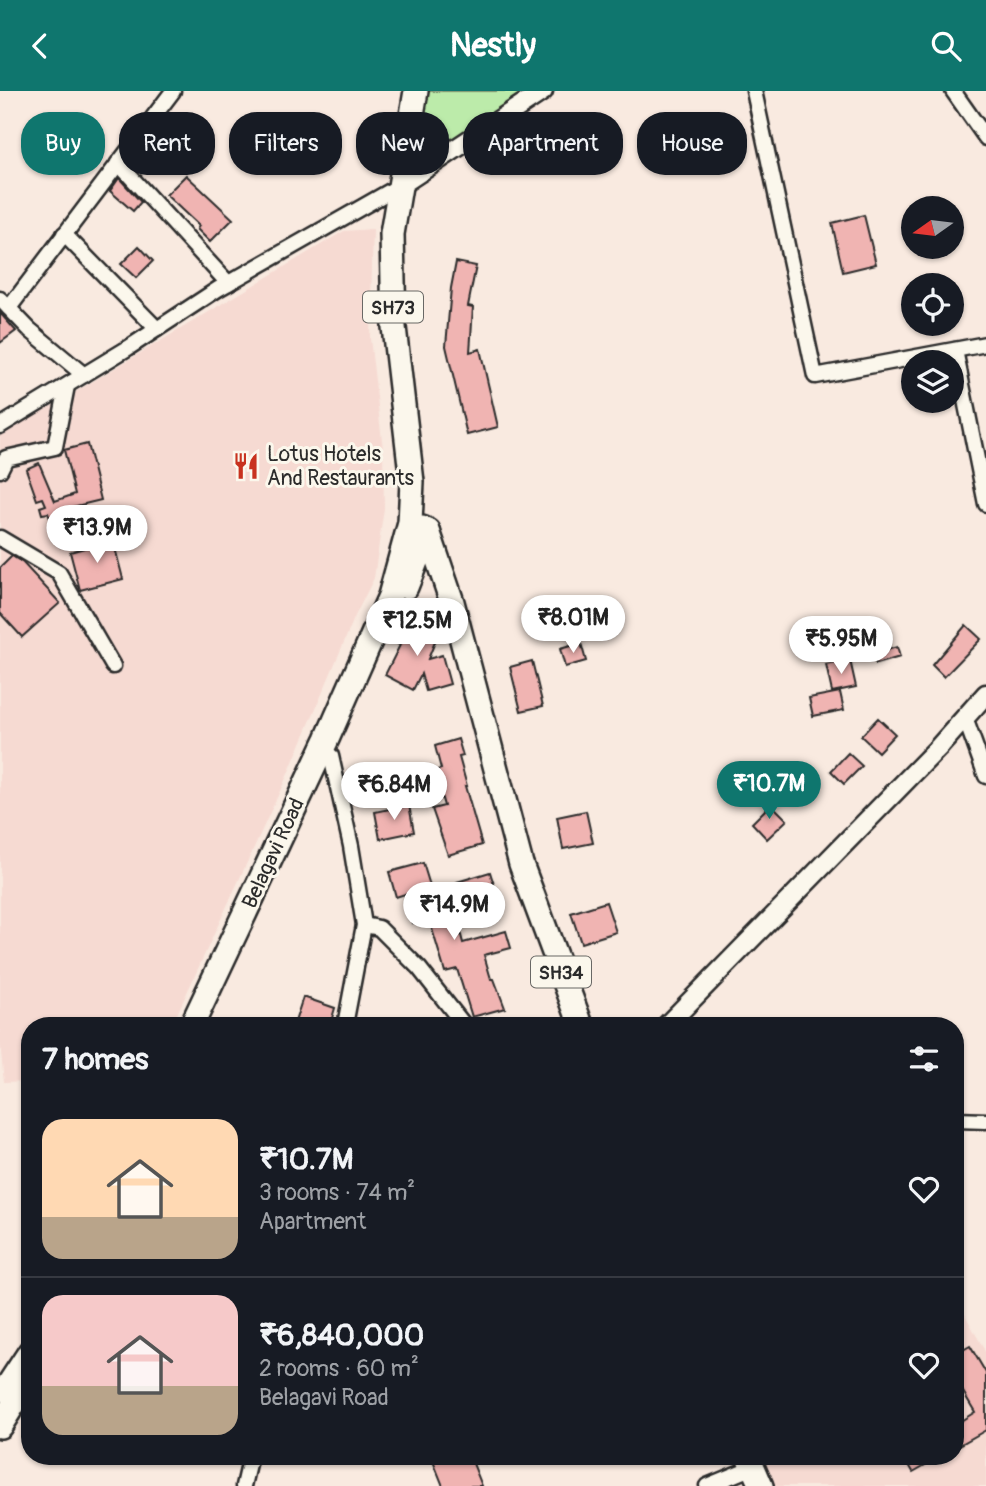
<!DOCTYPE html>
<html lang="en">
<head>
<meta charset="utf-8">
<style>
	body { margin:0; font-family:Pangolin,sans-serif; background:#20242c; color:#f1f3f6; height:100vh; display:flex; flex-direction:column; font-size:26px; white-space:nowrap }
	* { box-sizing:border-box; margin:0 }
	p { font-size:23px; color:#9ea1a6 }
	.icon { flex:none; width:38px; height:38px; fill:none; stroke:currentColor; stroke-width:2; stroke-linecap:round; stroke-linejoin:round }
	.map { position:relative; flex:1; overflow:hidden }
	.details { position:absolute; left:21px; top:926px; width:943px; height:448px; display:flex; flex-direction:column; background:#171b24; border-radius:28px; box-shadow:0 2px 5px #0004 }
	.details>* { flex:none }
	.guide { position:absolute; left:21px; top:21px; width:945px; height:63px; display:flex; gap:14px }
	.needle { width:46px; rotate:256deg }
	.tools { position:absolute; left:901px; top:105px; display:grid; gap:14px }
	.tools a { display:grid; place-items:center; width:63px; height:63px; border-radius:50%; background:#171b24; box-shadow:0 2px 5px #0004; font-size:35px }
	.price { position:absolute; translate:-50% -60px; padding:0 16px; border-radius:24px; background:#fff; color:#222; font-size:23px; line-height:46px; filter:drop-shadow(0 2px 4px #0008) }
	.price::after { content:''; position:absolute; left:50%; top:42px; width:21px; height:16px; margin-left:-10px; background:inherit; clip-path:polygon(0 0,100% 0,50% 100%) }
	.price.current { background:#0f766e; color:#fff }
	ul { padding:0; list-style:none }
	li { display:flex; align-items:center; gap:21px; height:175px; padding:0 21px }
	li+li { border-top:2px solid #363941 }
	li span { display:grid; place-items:center; flex:none; width:196px; height:140px; border-radius:21px; color:#555 }
	li>.icon { margin-inline-start:auto }
	span .icon { width:84px; height:84px; fill:#fffc; stroke-width:1 }
	li b { font-size:30px }
	h2 { display:flex; justify-content:space-between; align-items:center; height:84px; padding:0 21px; font-size:30px }
	.pill { padding:0 24px; border-radius:28px; background:#171b24; box-shadow:0 2px 5px #0004; font-size:24px; line-height:63px }
	.pill.current { background:#0f766e; color:#fff }
	header { display:flex; justify-content:space-between; align-items:center; height:91px; padding:0 21px; background:#0f766e; color:#fff; font-size:32px; font-weight:700 }
	.map>svg:first-child { display:block }
</style>
</head>
<body>
<header><svg class="icon" aria-label="back" viewBox="0 0 24 24"><path d="M15 5l-7 7 7 7"/></svg>Nestly<svg class="icon" aria-label="search" viewBox="0 0 24 24"><circle cx="10" cy="10" r="6"/><path d="M15 15l6 6"/></svg></header>
<div class="map">
<svg width="986" height="1395" viewBox="0 0 986 1395">
	<rect width="100%" height="100%" fill="#f9eae0"/>
	<filter id="ink" filterUnits="userSpaceOnUse"><feTurbulence type="fractalNoise" baseFrequency=".0143" numOctaves="2"/><feDisplacementMap in="SourceGraphic" scale="14" xChannelSelector="R" yChannelSelector="G"/><feConvolveMatrix kernelMatrix="1 2 1 2 8 2 1 2 1" color-interpolation-filters="sRGB"/></filter>
	<g filter="url(#ink)">
		<g fill="#f6dad2">
			<path d="M373,138l-3,109 13,111 1,59 -10,70 -18,36 -69,162 -115,249h-142v56l-26,1 -4,-39v-612l50,-24 294,-176z"/>
			<path d="M962,1218l24,44v133h-218l-12,-30h200v-143z"/>
		</g>
		<path fill="#bcebaa" stroke="#748b6a" stroke-width="2" d="M414,0h130l-145,95z"/>
		<g fill="#f0b4b2" stroke="#2b2b2b" stroke-width="2">
			<path d="M186,84l47,44 -23,23 -13,-13 2,-3 -33,-31z"/>
			<path d="M119,87l22,24 -8,9 -23,-20z"/>
			<path d="M864,124l12,49 -33,8 -11,-49z"/>
			<path d="M139,155l14,15 -17,17 -15,-14z"/>
			<path d="M456,171l20,4 -8,40 5,1 -3,45 10,-3 18,78 -31,8 -21,-89 5,-58z"/>
			<path d="M0,222l16,18 -16,12z"/>
			<path d="M87,353l14,56 -41,10 13,33 -12,4 -13,-34 -6,1 -2,-7 6,-2 -3,-7 -6,2 -11,-31 13,-6 16,38 20,-7 -11,-44z"/>
			<path d="M113,449l10,39 -43,11 -10,-38z"/>
			<path d="M12,465l11,7 37,40 -38,34 -22,-24v-45z"/>
			<path d="M404,526l35,15 -11,27 14,-4 8,29 -24,7 -5,-17 -8,16 -28,-15 15,-30 -6,-3z"/>
			<path d="M966,534l15,14 -37,38 -12,-12z"/>
			<path d="M581,552l5,18 -21,6 -5,-18z"/>
			<path d="M897,556l3,10 -24,7 -3,-10z"/>
			<path d="M850,569l6,27 -24,5 -6,-27z"/>
			<path d="M532,570l11,45 -22,5 -11,-44z"/>
			<path d="M840,601l4,18 -31,6 -4,-18z"/>
			<path d="M878,627l17,16 -17,18 -17,-16z"/>
			<path d="M458,648l5,17 -4,1 8,29h-2l17,59 -34,10 -16,-46 12,-3 -10,-35 7,-2 -6,-23z"/>
			<path d="M848,662l14,13 -18,18 -13,-13z"/>
			<path d="M771,713l16,16 -20,19 -15,-16z"/>
			<path d="M409,714l5,27 -34,7 -5,-27z"/>
			<path d="M586,720l7,32 -30,6 -6,-32z"/>
			<path d="M423,772l19,62 15,-5 6,23 43,-12 5,17 -27,7 7,24h3l11,29 -33,9 -15,-48 -12,3 -16,-53 -16,4 -8,-29 -9,3 -7,-25z"/>
			<path d="M490,781l6,19 -34,10 -5,-19z"/>
			<path d="M606,811l10,30 -35,11 -10,-30z"/>
			<path d="M303,906l32,11 -5,17h-36z"/>
			<path d="M970,1255l16,27v57l-30,17v-23l19,-12 -19,-32v-26z"/>
			<path d="M431,1365h39l12,30h-39z"/>
			<path d="M904,1365h37l-28,16z"/>
		</g>
		<g fill="none" stroke-linecap="round" stroke-linejoin="round">
			<defs>
				<g id="minor">
					<path d="M754,0l61,285 171,-32"/>
					<path d="M953,0l33,47"/>
					<path d="M118,72l110,120"/>
					<path d="M64,143l93,95"/>
					<path d="M0,208l30,31 54,45"/>
					<path d="M9,217l164,-217"/>
					<path d="M955,259l31,154"/>
					<path d="M0,335l128,-78 90,-59 181,-103"/>
					<path d="M0,379l6,-12 49,-11 12,-61"/>
					<path d="M0,447l59,35 54,93"/>
					<path d="M965,627l21,58"/>
					<path d="M331,665l20,90 13,79 -19,100"/>
					<path d="M364,834l15,3 40,40 45,57"/>
					<path d="M956,1029l30,1"/>
					<path d="M244,1395l7,-30"/>
					<path d="M707,1395l46,-19"/>
				</g>
				<g id="tertiary">
					<path d="M399,95l144,-95"/>
					<path d="M667,934l271,-277 48,-54"/>
				</g>
				<g id="primary">
					<path d="M422,437l6,3 24,71 69,262 60,161"/>
					<path d="M406,496l22,-56"/>
					<path d="M192,934l135,-286 63,-143 20,-73 2,-41 -18,-155 -2,-93 24,-143"/>
					<path d="M5,1299l25,-38"/>
					<path d="M0,1335l30,-48"/>
					<path d="M748,1365l13,30"/>
				</g>
			</defs>
			<use href="#minor" stroke="#2b2b2b" stroke-width="19"/>
			<use href="#tertiary" stroke="#2b2b2b" stroke-width="23"/>
			<use href="#primary" stroke="#2b2b2b" stroke-width="28"/>
			<use href="#minor" stroke="#fbf7ec" stroke-width="14"/>
			<use href="#tertiary" stroke="#fbf7ec" stroke-width="18"/>
			<use href="#primary" stroke="#fbf7ec" stroke-width="23"/>
		</g>
	</g>
	<defs>
		<symbol id="restaurant-bare" viewBox="-9 -9 18 18"><path d="M-5-6h1v4h1v-4h1v4h1v-4h1v5L-1.5 .5V6h-2V.5L-5-1ZM5-6V6H3V1.5H1.5Q1.5-4 5-6Z" fill="#c8321e" stroke="#fbf7ec" stroke-width="2.5" paint-order="stroke"/></symbol>
	</defs>
	<g fill-rule="evenodd">
		<use href="#restaurant-bare" x="227" y="356" width="38" height="38"/>
	</g>
	<g text-anchor="middle" stroke-width="6" stroke-linejoin="round" paint-order="stroke">
		<g fill="#fbf7ec" stroke="#696865" stroke-width="2">
			<rect x="363" y="200.5" width="60" height="31" rx="5"/>
			<rect x="531" y="865.5" width="60" height="31" rx="5"/>
		</g>
		<g font-size="19" font-weight="bold" fill="#2b2b2b">
			<text x="393" y="223">SH73</text>
			<text x="561" y="888">SH34</text>
		</g>
		<g font-size="21" fill="#2b2b2b" stroke="#fbf7ec" text-anchor="start">
			<text x="267" y="370">Lotus Hotels<tspan x="267" dy="24">And Restaurants</tspan></text>
		</g>
		<g font-size="21" fill="#2b2b2b" stroke="#fbf7ec">
			<text transform="translate(273 762) rotate(-65)" y="7">Belagavi Road</text>
		</g>
	</g>
</svg>
<div class="tools">
<a><svg class="needle" viewBox="-14 -14 28 28"><path d="M0-13l5 13h-10z" fill="#e53935"/><path d="M0 13l5-13h-10z" fill="#9ea1a6"/></svg></a>
<a><svg class="icon" aria-label="locate" viewBox="0 0 24 24"><circle cx="12" cy="12" r="6"/><path d="M12 2v4M12 18v4M2 12h4M18 12h4"/></svg></a>
<a><svg class="icon" aria-label="layers" viewBox="0 0 24 24"><path d="M12 4l9 5-9 5-9-5zM3 14l9 5 9-5"/></svg></a>
</div>
<b class="price" style="left:97px;top:474px">₹13.9M</b>
<b class="price" style="left:573px;top:564px">₹8.01M</b>
<b class="price" style="left:417px;top:567px">₹12.5M</b>
<b class="price" style="left:841px;top:585px">₹5.95M</b>
<b class="price current" style="left:769px;top:730px">₹10.7M</b>
<b class="price" style="left:394px;top:731px">₹6.84M</b>
<b class="price" style="left:454px;top:851px">₹14.9M</b>
<div class="guide">
<a class="pill current">Buy</a>
<a class="pill">Rent</a>
<a class="pill">Filters</a>
<a class="pill">New</a>
<a class="pill">Apartment</a>
<a class="pill">House</a>
</div>
<section class="details">
<h2>7 homes<svg class="icon" aria-label="filters" viewBox="0 0 24 24"><path d="M4 7h16M4 17h16"/><circle cx="9" cy="7" r="2"/><circle cx="15" cy="17" r="2"/></svg></h2>
<ul>
<li><span style="background:linear-gradient(#ffd9b3 70%,#b9a48a 0)"><svg class="icon" aria-label="home" viewBox="0 0 24 24"><path d="M3 11l9-7 9 7M6 9v11h12V9"/></svg></span><div><b>₹10.7M</b><p>3 rooms · 74 m²</p><p>Apartment</p></div><svg class="icon" aria-label="heart" viewBox="0 0 24 24"><path d="M12 20l-8-8c-3-5 5-10 8-4 3-6 11-1 8 4z"/></svg></li>
<li><span style="background:linear-gradient(#f6c9c9 65%,#b9a48a 0)"><svg class="icon" aria-label="home" viewBox="0 0 24 24"><path d="M3 11l9-7 9 7M6 9v11h12V9"/></svg></span><div><b>₹6,840,000</b><p>2 rooms · 60 m²</p><p>Belagavi Road</p></div><svg class="icon" aria-label="heart" viewBox="0 0 24 24"><path d="M12 20l-8-8c-3-5 5-10 8-4 3-6 11-1 8 4z"/></svg></li>
</ul>
</section>
</div>
</body>
</html>
